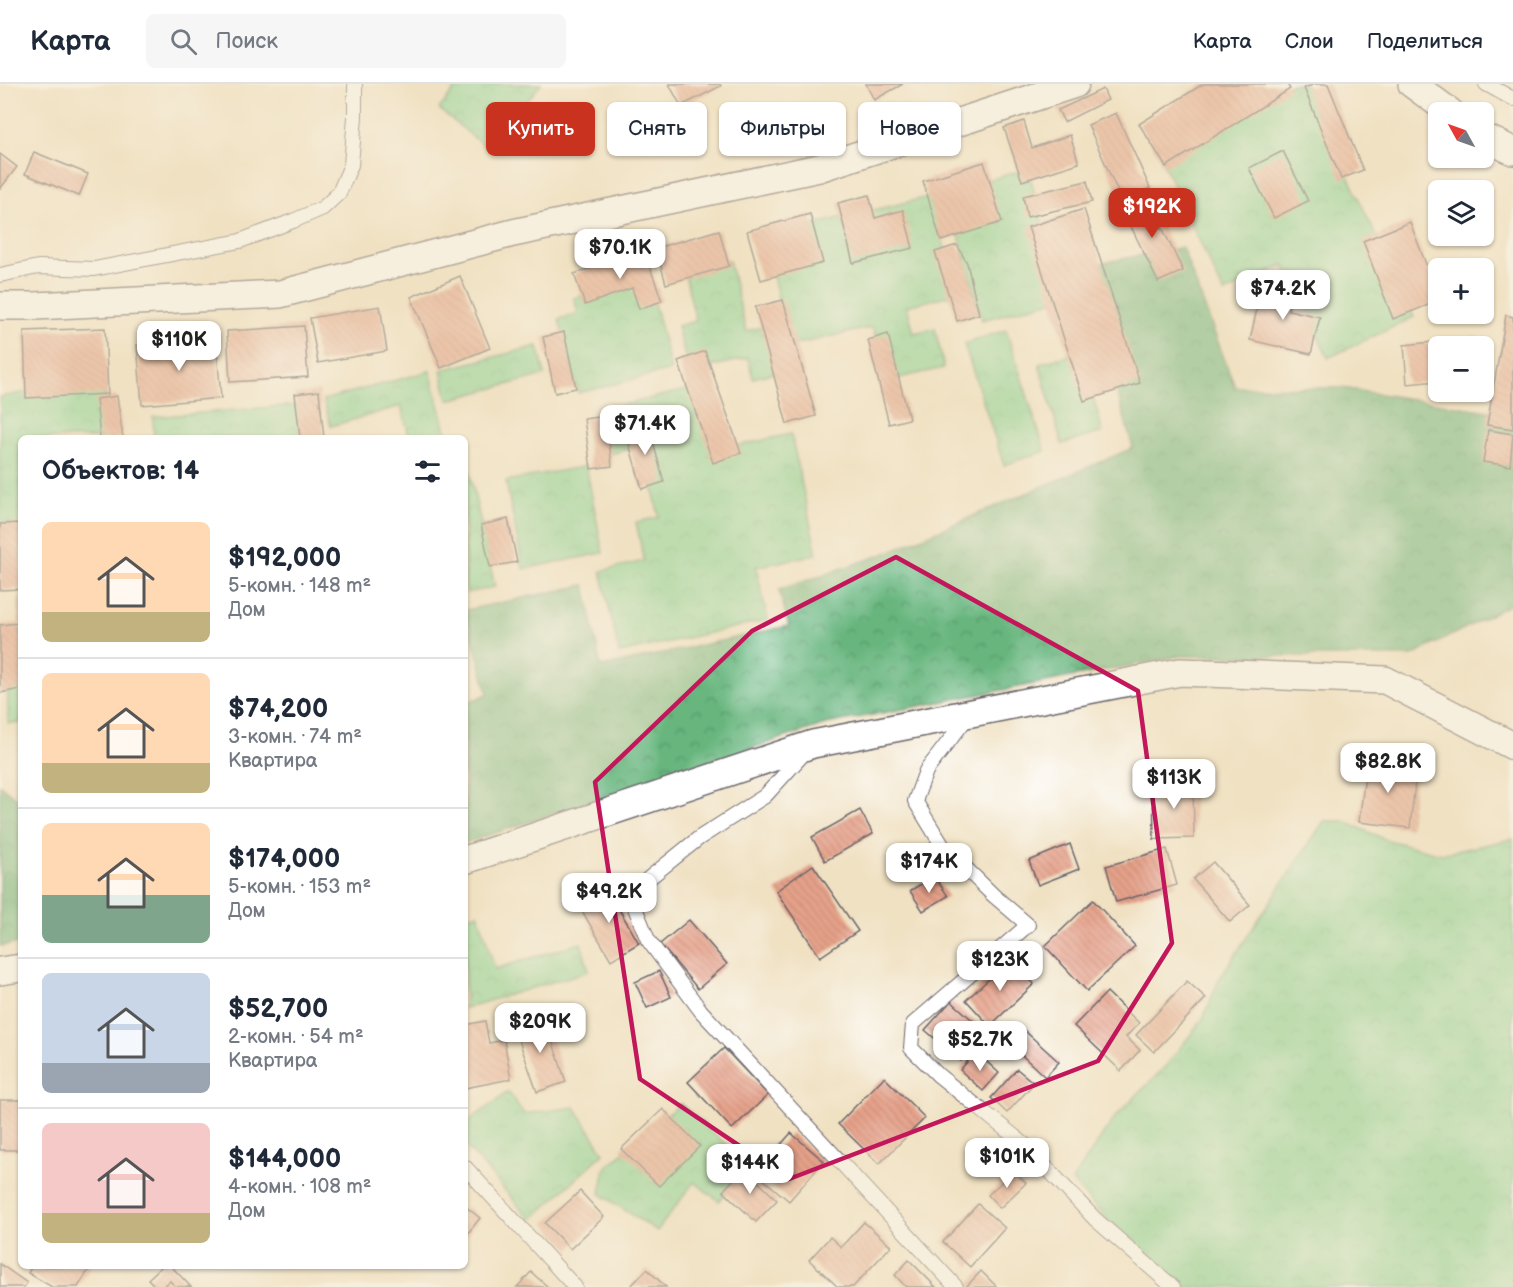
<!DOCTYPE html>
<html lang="ru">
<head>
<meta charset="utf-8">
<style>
	body { margin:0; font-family:"Balsamiq Sans",sans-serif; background:#f6f6f7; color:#1f2937; height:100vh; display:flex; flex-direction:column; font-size:22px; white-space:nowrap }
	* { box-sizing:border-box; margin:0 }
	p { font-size:20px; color:#747a83 }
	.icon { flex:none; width:33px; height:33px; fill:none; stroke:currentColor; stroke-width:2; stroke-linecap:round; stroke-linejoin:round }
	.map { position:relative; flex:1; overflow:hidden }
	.panel { position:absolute; left:18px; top:351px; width:450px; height:834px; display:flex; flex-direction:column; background:#fff; border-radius:9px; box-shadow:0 2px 4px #0004 }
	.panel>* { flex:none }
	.banner { position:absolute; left:486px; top:18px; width:570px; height:54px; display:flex; gap:12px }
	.needle { width:39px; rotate:310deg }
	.tools { position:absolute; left:1428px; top:18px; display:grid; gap:12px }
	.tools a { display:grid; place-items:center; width:66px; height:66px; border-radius:9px; background:#fff; box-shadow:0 2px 4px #0004; font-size:30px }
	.price { position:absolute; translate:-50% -51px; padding:0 14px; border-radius:12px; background:#fff; color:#222; font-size:20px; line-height:39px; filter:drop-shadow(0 2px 3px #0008) }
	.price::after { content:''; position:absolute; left:50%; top:36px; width:18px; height:14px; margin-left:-9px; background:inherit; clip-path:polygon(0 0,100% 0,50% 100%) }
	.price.on { background:#c8321e; color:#fff }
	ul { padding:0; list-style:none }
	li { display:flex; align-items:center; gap:18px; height:150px; padding:0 24px }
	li+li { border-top:2px solid #e0e1e3 }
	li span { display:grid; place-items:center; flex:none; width:168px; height:120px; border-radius:9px; color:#555 }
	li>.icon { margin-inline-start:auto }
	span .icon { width:72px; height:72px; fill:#fffc; stroke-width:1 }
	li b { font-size:26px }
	h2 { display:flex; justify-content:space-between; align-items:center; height:72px; padding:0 24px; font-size:26px }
	.chip { padding:0 21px; border-radius:9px; background:#fff; box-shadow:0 2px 4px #0004; font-size:21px; line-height:54px }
	.chip.on { background:#c8321e; color:#fff }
	header { display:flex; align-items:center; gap:36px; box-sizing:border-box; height:84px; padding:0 30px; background:#fff; border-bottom:2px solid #e0e1e3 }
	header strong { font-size:28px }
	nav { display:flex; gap:33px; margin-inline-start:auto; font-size:21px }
	.search { width:420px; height:54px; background:#f6f6f7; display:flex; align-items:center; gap:15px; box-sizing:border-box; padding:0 21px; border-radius:9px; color:#747a83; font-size:22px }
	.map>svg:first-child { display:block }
</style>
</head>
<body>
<header>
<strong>Карта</strong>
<div class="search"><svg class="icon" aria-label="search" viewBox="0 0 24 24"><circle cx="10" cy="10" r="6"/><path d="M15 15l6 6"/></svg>Поиск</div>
<nav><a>Карта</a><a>Слои</a><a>Поделиться</a></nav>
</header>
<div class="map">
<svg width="1513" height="1203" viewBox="0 0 1513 1203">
	<defs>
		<pattern id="forest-crowns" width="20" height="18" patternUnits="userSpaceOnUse" patternTransform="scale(1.5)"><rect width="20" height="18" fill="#68b67e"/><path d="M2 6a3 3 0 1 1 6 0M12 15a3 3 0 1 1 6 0" fill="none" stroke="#559468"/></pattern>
		<pattern id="park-crowns" width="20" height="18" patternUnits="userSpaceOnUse" patternTransform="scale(1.5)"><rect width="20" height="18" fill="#81d495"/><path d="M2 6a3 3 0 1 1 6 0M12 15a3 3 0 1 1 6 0" fill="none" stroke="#6fb681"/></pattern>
		<pattern id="building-back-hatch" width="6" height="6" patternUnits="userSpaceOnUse" patternTransform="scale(1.5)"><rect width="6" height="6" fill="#e6a189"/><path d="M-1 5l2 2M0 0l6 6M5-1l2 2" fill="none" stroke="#c58a77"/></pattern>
	</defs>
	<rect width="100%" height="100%" fill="#fff"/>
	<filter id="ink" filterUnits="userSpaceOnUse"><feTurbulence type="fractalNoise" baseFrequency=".0167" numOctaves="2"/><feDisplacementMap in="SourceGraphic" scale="12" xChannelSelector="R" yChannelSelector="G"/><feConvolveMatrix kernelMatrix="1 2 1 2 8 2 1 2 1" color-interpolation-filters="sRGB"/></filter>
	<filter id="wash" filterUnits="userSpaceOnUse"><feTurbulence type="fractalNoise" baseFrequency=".008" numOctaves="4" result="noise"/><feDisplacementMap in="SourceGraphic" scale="24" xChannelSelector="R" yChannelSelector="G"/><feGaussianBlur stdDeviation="1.35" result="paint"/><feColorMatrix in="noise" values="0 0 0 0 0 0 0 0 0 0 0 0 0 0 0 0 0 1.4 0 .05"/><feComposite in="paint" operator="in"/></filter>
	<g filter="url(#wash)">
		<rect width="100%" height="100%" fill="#f0e1c2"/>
		<g fill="url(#forest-crowns)" stroke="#456c5c" stroke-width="1.5">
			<path d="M1182,163l53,140 107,1 171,27v184l-2,5 -99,52h-232l-355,68 -360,119v-140l23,-9 -23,-84 120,-25 16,82 188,-41 -10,-36 102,-35 252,-107 -51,-181z"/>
			<path d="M0,701l21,17v141l-21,3z"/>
		</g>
		<g fill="url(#park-crowns)" stroke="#527b68" stroke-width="1.5">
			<path d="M459,0h82l-53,65 -49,-40z"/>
			<path d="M1291,0h14l109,233 -86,41 -44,-93 -60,28 -68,-145z"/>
			<path d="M1028,85l35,129 -81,22 -35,-129z"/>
			<path d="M933,112l22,98 -48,12 7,27 21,-5 9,40 -59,13 -12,-54 -84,19 -25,-110z"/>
			<path d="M729,176l17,71 21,-5 11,46 -25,6 -5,-20 -59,14 -12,-46 19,-5 -12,-50z"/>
			<path d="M648,195l23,91 -93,23 -19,-74 19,-5 -4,-16z"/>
			<path d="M1006,246l39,121 -41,14 -40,-121z"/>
			<path d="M538,262l7,29 -97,25 -7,-30z"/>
			<path d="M1080,268l23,80 -41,12 -23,-80z"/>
			<path d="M430,287l18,67h-38l-9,-32 -70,20 -8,-26z"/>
			<path d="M54,303h50l10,51h-93v119l-17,-22 -4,-11v-127z"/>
			<path d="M699,303l14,64 78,-17 26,120 -61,13 12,53 -149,33 -18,-82 43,-10 -8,-39 23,-5 -15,-71 -39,9 -9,-44z"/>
			<path d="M310,320l3,34h-159l-1,-21z"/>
			<path d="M465,368l30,135 -28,6 -2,-9z"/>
			<path d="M586,382l17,87 -80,16 -17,-88z"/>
			<path d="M7,545h14v94h-13z"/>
			<path d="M1324,737h20l40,18 57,15 72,-15v448h-329l-79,-69 -33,-37 43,-64 50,-50 38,-48 16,-40z"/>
			<path d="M478,829l17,56 86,-26 8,28 -124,37v-91z"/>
			<path d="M508,1008l16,22 51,-7 29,46 -73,67 -66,-75v-21z"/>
			<path d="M680,1020l72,63 -33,34 -25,-19 -37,49 -57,-37 5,-26z"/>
		</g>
		<g id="blocks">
			<g fill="url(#building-back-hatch)">
				<path d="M669,0h51l1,2 -40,20z"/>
				<path d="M866,0h37l-29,16z"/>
				<path d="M1203,0h84l3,5 -124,78 -27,-43z"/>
				<path d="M1315,0h13l35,86 -22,9 -37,-91z"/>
				<path d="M1103,5l5,11 -44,22 -6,-12z"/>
				<path d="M1116,29l34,75 -28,13 -34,-76z"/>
				<path d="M1024,37l8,27 38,-13 9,28 -57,18 -18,-53z"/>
				<path d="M1283,67l25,50 -34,17 -25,-50z"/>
				<path d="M34,68l54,22 -9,22 -54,-22z"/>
				<path d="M0,70l17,13 -17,22z"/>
				<path d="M984,78l18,60 -61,19 -18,-60z"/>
				<path d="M1087,97l5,21 -65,15 -4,-21z"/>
				<path d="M869,111l6,23 28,-8 10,38 -60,15 -15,-60z"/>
				<path d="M1147,112l36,75 -25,11 -36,-74z"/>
				<path d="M1084,125l56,174 -56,18 -56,-174z"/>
				<path d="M810,130l13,49 -62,17 -14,-49z"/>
				<path d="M1410,138l28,74v5l-45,18 -30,-78z"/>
				<path d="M719,146l10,36 -63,18 -10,-36z"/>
				<path d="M957,161l10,18 12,51 -22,7 -22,-69z"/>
				<path d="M644,166l18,51 -23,8 -7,-21 -47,17 -11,-31z"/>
				<path d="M460,192l30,72 -49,20 -30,-71z"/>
				<path d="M1263,198l30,7 -5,21 32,7 -9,37 -61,-14z"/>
				<path d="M783,216l33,116 -29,8 -32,-117z"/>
				<path d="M380,222l7,45 -69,12 -8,-45z"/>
				<path d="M1506,231l7,2v112l-26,-4z"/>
				<path d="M304,242l4,51 -78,5 -3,-51z"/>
				<path d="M105,244l3,66 -82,4 -2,-67z"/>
				<path d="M564,248l12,56 -21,5 -12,-56z"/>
				<path d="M888,250l21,85 -20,5 -21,-84z"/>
				<path d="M216,254l5,60 -79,7 -5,-60z"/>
				<path d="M1472,254l1,8h-35v35l-31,3 -3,-39z"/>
				<path d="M705,267l36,102 -28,10 -35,-102z"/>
				<path d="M319,307l5,47h-24l-5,-44z"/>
				<path d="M117,312l6,42h-23l-4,-39z"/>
				<path d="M606,332l6,50 -21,3 -7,-50z"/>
				<path d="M648,340l16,58 -22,7 -17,-59z"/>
				<path d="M1488,346l25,4 -3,32 -27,-4z"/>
				<path d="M508,435l9,43 -27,5 -9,-42z"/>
				<path d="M21,439v66l-21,1v-66z"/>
				<path d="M18,515h3v24h-2z"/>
				<path d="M19,539l2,14v52l-21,4v-68z"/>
				<path d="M1367,676l50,5 -7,63 -51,-6z"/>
				<path d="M1193,696l1,58 -40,1 -1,-58z"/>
				<path d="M860,726l13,24 -48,27 -13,-24z"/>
				<path d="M1070,760l9,25 -41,16 -9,-24z"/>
				<path d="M1167,765l10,36 -61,17 -10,-36z"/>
				<path d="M1213,778l37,43 -20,17 -37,-43z"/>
				<path d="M813,781l45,66 -38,26 -44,-66z"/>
				<path d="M934,792l14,20 -25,15 -13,-20z"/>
				<path d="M607,805l32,54 -28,17 -32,-54z"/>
				<path d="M1093,816l42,46 -48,45 -42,-45z"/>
				<path d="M689,836l38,44 -29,25 -38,-45z"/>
				<path d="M1011,875l23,25 -44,42 -24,-26z"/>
				<path d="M659,887l12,26 -24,11 -12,-26z"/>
				<path d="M1187,897l19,17 -52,54 -18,-17z"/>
				<path d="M1107,908l32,31 -13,14 14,13 -19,21 -47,-45z"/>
				<path d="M951,917l36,32 -26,28 -36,-31z"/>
				<path d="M544,932l22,66 -29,10 -23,-66z"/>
				<path d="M485,937l4,22 15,-3 7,39 -46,9v-63z"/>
				<path d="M1025,947l34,31 -14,15 -34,-32z"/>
				<path d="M724,964l44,47 -36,34 -44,-47z"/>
				<path d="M976,968l23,21 -16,18 -23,-21z"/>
				<path d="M1017,985l17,14 -27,30 -16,-15z"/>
				<path d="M884,993l41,41 -46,46 -41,-40z"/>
				<rect x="0" y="1016" width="21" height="50"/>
				<path d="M663,1025l37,37 -41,40 -38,-37z"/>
				<path d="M791,1049l33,28 -35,40 -33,-28z"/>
				<path d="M744,1084l33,32 -21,22 -33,-31z"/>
				<path d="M1013,1087l13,12 -26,25 -12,-13z"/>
				<path d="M580,1107l24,26 -34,32 -25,-26z"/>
				<path d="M978,1120l27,24 -35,39 -27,-25z"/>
				<path d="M465,1122l15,12 -15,19z"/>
				<path d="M864,1138l27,24 -38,41h-15l-29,-27 21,-23 11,10z"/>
				<path d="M909,1176l27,27h-30l-11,-12z"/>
				<path d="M0,1180l27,19 -3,4h-24z"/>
				<path d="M32,1182h59l-13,21h-26l-24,-14z"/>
				<path d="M162,1182h9l20,21h-15l-6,-6 -7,6h-7l-8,-8z"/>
				<path d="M647,1185l19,18h-36z"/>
				<path d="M981,1187l16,16h-31z"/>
				<path d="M531,1188l17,15h-31z"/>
			</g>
		</g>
	</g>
	<g filter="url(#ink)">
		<use href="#blocks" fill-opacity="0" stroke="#6a656a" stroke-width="1.5"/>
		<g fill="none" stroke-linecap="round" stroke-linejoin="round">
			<defs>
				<g id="lane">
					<path d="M1486,0l27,15"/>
					<path d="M0,191l38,-8 56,2 146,-28 53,-20 30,-13 16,-15 12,-28 4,-48v-33"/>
					<path d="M969,631l-43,56 -11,30 27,44 51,50 35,30 -115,99 -2,24 27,27 87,70 70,74 78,68"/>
					<path d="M805,668l-40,44 -66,42 -51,41 -15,24 15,37 53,71 255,276"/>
					<path d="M465,1083l110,120"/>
				</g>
				<g id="street">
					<path d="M1412,0l38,28"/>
					<path d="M1484,53l29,14"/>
					<path d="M0,222h35l245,-12 233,-61 306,-65 256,-84"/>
					<path d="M465,776l348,-116 367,-72 205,8 128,66"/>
					<path d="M0,887l21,-3"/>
				</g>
			</defs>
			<use href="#lane" stroke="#6a656a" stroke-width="16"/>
			<use href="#street" stroke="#6a656a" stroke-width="30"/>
			<use href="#lane" stroke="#fff" stroke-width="14"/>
			<use href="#street" stroke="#fff" stroke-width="27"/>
		</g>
	</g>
	<path d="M0 0H1513V1203H0ZM896,473l242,134 34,252 -74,118 -309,118 -149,-100 -45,-297 157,-151z" fill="#f0e1c2" fill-opacity=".55" fill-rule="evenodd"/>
	<path fill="none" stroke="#c2185b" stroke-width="4.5" stroke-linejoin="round" d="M896,473l242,134 34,252 -74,118 -309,118 -149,-100 -45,-297 157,-151z"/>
</svg>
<div class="tools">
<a><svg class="needle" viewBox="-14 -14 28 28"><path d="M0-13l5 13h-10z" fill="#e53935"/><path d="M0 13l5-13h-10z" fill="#747a83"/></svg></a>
<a><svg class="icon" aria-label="layers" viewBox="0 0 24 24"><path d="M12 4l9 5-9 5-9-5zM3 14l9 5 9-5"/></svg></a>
<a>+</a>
<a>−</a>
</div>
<b class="price on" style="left:1152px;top:155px">$192K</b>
<b class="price" style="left:620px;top:196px">$70.1K</b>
<b class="price" style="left:1283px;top:237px">$74.2K</b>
<b class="price" style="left:179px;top:288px">$110K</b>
<b class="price" style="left:645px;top:372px">$71.4K</b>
<b class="price" style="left:1388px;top:710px">$82.8K</b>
<b class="price" style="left:1174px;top:726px">$113K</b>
<b class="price" style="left:929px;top:810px">$174K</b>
<b class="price" style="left:609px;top:840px">$49.2K</b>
<b class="price" style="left:1000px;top:908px">$123K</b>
<b class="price" style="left:540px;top:970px">$209K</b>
<b class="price" style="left:980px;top:988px">$52.7K</b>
<b class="price" style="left:1007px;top:1105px">$101K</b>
<b class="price" style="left:750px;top:1111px">$144K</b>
<div class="banner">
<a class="chip on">Купить</a>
<a class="chip">Снять</a>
<a class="chip">Фильтры</a>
<a class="chip">Новое</a>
</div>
<section class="panel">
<h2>Объектов: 14<svg class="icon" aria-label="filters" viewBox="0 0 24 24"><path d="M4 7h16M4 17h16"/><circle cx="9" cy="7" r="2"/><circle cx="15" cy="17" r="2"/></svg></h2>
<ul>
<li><span style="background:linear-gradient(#ffd9b3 75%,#c2b280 0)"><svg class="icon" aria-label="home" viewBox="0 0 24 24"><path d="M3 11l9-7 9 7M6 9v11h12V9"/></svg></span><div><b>$192,000</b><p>5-комн. · 148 m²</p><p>Дом</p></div></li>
<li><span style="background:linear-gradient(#ffd9b3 75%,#c2b280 0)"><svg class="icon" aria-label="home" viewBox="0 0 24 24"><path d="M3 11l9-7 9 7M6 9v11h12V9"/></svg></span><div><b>$74,200</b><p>3-комн. · 74 m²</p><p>Квартира</p></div></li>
<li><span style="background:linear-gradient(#ffd9b3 60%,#7fa58c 0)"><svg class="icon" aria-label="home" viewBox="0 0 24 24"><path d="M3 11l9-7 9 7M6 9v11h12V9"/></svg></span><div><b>$174,000</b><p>5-комн. · 153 m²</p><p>Дом</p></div></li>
<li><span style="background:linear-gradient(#c9d6e8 75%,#9aa5b1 0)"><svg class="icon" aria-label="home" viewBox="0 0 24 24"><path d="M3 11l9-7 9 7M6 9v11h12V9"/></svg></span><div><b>$52,700</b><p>2-комн. · 54 m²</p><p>Квартира</p></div></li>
<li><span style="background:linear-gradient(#f6c9c9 75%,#c2b280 0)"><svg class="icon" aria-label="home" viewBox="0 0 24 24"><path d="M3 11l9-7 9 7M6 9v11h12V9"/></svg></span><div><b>$144,000</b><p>4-комн. · 108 m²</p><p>Дом</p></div></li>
</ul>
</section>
</div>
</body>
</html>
